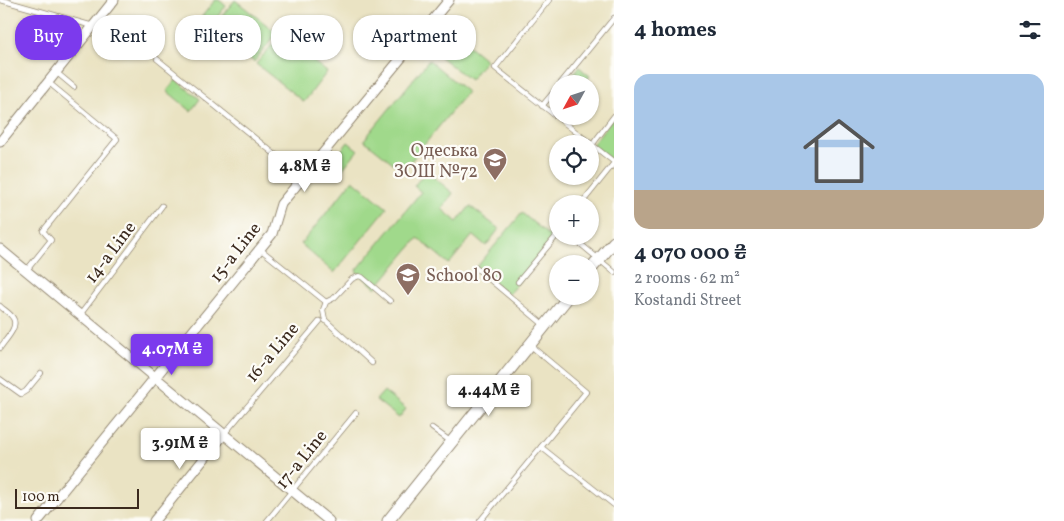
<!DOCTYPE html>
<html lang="en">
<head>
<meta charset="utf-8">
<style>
	body { margin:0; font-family:Vollkorn,serif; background:#f6f6f7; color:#1f2937; height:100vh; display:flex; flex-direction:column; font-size:19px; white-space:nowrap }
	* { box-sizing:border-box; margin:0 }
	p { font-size:16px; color:#747a83 }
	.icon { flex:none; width:28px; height:28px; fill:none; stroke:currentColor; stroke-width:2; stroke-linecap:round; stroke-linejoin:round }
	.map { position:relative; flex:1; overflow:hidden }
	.side { display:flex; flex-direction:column; background:#fff; width:450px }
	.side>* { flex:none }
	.hud { position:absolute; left:15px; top:15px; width:475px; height:45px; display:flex; gap:10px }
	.needle { width:32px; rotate:230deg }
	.controls { position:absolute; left:549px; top:75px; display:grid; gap:10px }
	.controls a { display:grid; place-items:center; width:50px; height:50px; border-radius:50%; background:#fff; box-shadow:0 1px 4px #0004; font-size:25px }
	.scale { position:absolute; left:15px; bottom:12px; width:124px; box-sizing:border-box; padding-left:5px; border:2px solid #3b2a1e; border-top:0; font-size:14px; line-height:18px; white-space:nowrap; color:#3b2a1e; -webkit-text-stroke:4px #fdfcf7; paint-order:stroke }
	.price { position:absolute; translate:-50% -42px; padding:0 11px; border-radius:5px; background:#fff; color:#222; font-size:16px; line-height:32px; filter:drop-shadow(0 1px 2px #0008) }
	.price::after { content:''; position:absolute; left:50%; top:30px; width:15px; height:11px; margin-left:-8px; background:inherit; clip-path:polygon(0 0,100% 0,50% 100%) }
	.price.on { background:#7c3aed; color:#fff }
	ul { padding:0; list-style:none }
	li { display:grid; align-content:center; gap:10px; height:265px; padding:0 20px }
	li+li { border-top:1px solid #e0e1e3 }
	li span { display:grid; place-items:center; height:155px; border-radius:15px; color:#555 }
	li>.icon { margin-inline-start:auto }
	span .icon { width:90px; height:90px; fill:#fffc; stroke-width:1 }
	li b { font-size:21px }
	h2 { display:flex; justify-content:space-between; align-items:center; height:60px; padding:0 20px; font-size:21px }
	.tag { padding:0 18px; border-radius:20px; background:#fff; box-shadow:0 1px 4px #0004; font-size:18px; line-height:45px }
	.tag.on { background:#7c3aed; color:#fff }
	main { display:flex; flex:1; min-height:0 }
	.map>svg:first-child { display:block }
</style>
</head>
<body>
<main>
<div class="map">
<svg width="614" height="521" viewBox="0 0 614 521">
	<rect width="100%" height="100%" fill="#fdfcf7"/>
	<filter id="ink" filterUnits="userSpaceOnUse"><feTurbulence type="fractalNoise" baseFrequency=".02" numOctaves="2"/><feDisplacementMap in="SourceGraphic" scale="10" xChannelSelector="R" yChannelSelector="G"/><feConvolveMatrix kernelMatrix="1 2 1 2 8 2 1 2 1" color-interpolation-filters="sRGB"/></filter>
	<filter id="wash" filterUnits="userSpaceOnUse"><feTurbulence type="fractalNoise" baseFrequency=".0096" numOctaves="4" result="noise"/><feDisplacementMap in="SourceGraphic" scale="20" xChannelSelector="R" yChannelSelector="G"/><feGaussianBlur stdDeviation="1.12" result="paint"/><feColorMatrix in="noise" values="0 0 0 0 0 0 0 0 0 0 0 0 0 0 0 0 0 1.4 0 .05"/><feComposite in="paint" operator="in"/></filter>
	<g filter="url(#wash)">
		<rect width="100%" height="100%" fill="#eae3c3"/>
		<g fill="#a0d98b" stroke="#6e8254">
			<path d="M215,0h4l7,6 -17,21 -9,-8z"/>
			<path d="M235,0l42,33 -23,29 -42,-34z"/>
			<path d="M452,32l34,28 -16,20 -35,-27z"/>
			<path d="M280,35l47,37 -23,30 -48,-38z"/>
			<path d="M429,60l38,32 -64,79 -39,-31z"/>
			<path d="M579,67l11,9 -7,8h-14l-2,-2z"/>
			<path d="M176,80l24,19 -9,12 -24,-20z"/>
			<path d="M614,116v46l-22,-17z"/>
			<path d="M348,142l10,8 -18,22 -10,-7z"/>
			<path d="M426,171l27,22 -11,16 15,13 13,-16 29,23 -13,17 -13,-11 -24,29 -31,-26 -42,50 -20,-17 65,-79 -7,-6z"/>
			<path d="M353,180l34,28 -53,65 -33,-29z"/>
			<path d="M522,213l31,26 -45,56 -32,-27z"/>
			<path d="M384,391l22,18 -7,9 -23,-18z"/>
		</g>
	</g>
	<g filter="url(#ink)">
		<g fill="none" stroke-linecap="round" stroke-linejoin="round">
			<defs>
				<g id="lane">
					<path d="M1,0l92,26"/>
					<path d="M549,0l-54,68 119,94"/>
					<path d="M157,59l146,118"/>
					<path d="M56,72l18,15"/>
					<path d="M560,84l54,-66"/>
					<path d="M542,106l16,-19"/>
					<path d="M592,145l22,-29"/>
					<path d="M581,204l33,-41"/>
					<path d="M571,236l43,36"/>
					<path d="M260,249l66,53"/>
					<path d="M476,268l68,57"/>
					<path d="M26,271l25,-31 -8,-9 74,-92 -69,-57"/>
					<path d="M518,282l40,-48"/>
					<path d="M0,306c4,4 10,7 13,12 6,9 -8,22 -13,30"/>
					<path d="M80,315l82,-109"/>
					<path d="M531,346l55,46 -45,55 73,58"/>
					<path d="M372,363l-47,-43 -2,-10 3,-8 8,-4 18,-19 7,-3 3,1 28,24"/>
					<path d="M0,379l21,15 5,-3 15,-18"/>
					<path d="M432,428l18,13"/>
					<path d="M224,434l96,-113"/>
					<path d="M267,521l89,-108"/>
					<path d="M480,521l61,-74"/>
				</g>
				<g id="street">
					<path d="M0,142l114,-142"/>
					<path d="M0,249l329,272"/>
					<path d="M38,521l234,-287 9,-30 168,-204"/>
					<path d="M154,521l70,-87"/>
				</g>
				<g id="secondary">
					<path d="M590,270l24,-28"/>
					<path d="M388,521l181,-225"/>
				</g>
			</defs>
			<use href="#lane" stroke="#928670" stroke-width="6"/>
			<use href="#street" stroke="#928670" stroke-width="11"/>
			<use href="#secondary" stroke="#928670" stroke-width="13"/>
			<use href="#lane" stroke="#fff" stroke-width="4.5"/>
			<use href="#street" stroke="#fff" stroke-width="9"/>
			<use href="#secondary" stroke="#fff" stroke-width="11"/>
		</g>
	</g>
	<defs>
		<symbol id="school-pin" viewBox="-11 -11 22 30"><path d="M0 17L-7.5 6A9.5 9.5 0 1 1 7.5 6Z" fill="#8d6e63" stroke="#fdfcf7"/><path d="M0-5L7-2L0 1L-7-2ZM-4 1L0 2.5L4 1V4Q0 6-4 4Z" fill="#fff"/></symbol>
	</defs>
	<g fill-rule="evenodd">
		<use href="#school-pin" x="481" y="146" width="28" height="38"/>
		<use href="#school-pin" x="394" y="261" width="28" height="38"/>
	</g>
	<g text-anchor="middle" stroke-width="4.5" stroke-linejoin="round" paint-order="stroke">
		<g font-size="18" fill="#785e54" stroke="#fdfcf7" text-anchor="end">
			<text x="478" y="156">Одеська<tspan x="478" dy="21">ЗОШ №72</tspan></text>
			<text x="426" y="281" text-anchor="start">School 80</text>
		</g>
		<g font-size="18" fill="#3b2a1e" stroke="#fdfcf7">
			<text transform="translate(110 252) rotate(-53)" y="6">14-a Line</text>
			<text transform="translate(235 252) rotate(-52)" y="6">15-a Line</text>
			<text transform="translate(272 352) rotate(-50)" y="6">16-a Line</text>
			<text transform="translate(301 459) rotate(-51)" y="6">17-a Line</text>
		</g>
	</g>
</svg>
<div class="controls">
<a><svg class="needle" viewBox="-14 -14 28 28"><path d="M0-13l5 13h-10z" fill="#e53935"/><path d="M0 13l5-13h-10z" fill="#747a83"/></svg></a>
<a><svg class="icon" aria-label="locate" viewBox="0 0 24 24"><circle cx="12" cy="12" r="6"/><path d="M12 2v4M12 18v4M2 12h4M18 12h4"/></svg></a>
<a>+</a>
<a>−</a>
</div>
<div class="scale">100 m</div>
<b class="price" style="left:305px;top:193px">4.8M ₴</b>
<b class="price on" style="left:172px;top:376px">4.07M ₴</b>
<b class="price" style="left:489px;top:417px">4.44M ₴</b>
<b class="price" style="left:180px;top:470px">3.91M ₴</b>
<div class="hud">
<a class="tag on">Buy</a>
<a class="tag">Rent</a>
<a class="tag">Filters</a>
<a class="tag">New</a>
<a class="tag">Apartment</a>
</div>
</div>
<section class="side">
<h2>4 homes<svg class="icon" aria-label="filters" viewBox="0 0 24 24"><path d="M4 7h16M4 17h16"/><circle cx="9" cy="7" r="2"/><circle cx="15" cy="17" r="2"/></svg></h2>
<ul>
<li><span style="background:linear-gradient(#a9c7e8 75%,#b9a48a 0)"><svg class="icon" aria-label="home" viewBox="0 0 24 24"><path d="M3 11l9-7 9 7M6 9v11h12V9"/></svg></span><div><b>4 070 000 ₴</b><p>2 rooms · 62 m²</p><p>Kostandi Street</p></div></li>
</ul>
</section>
</main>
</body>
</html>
